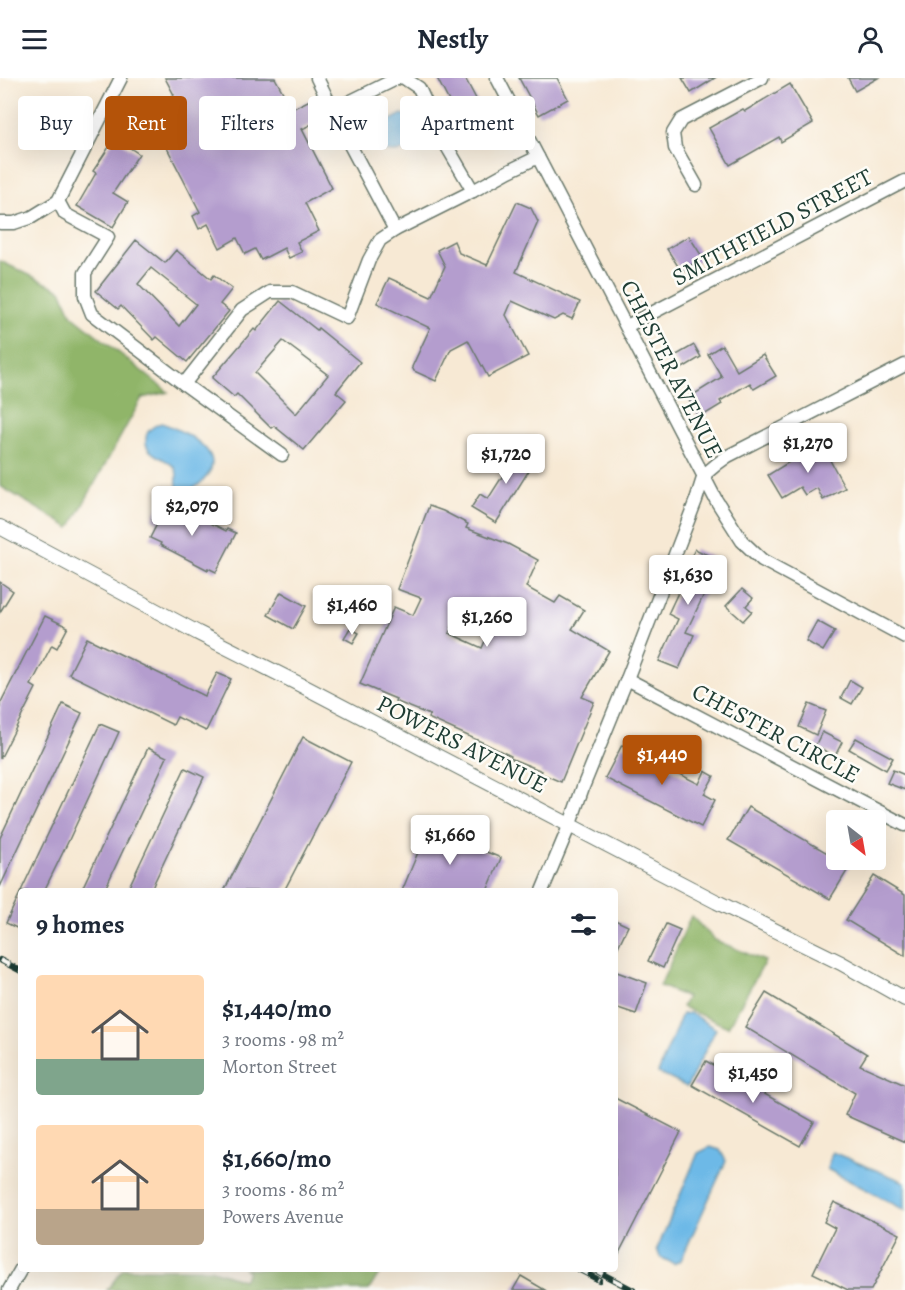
<!DOCTYPE html>
<html lang="en">
<head>
<meta charset="utf-8">
<style>
	body { margin:0; font-family:Alegreya,serif; background:#f6f6f7; color:#1f2937; height:100vh; display:flex; flex-direction:column; font-size:22px; white-space:nowrap }
	* { box-sizing:border-box; margin:0 }
	p { font-size:20px; color:#747a83 }
	.icon { flex:none; width:33px; height:33px; fill:none; stroke:currentColor; stroke-width:2; stroke-linecap:round; stroke-linejoin:round }
	.map { position:relative; flex:1; overflow:hidden }
	.details { position:absolute; left:18px; top:810px; width:600px; height:384px; display:flex; flex-direction:column; background:#fff; border-radius:6px; box-shadow:0 6px 24px #0002 }
	.details>* { flex:none }
	.top-card { position:absolute; left:18px; top:18px; width:600px; height:54px; display:flex; gap:12px }
	.needle { width:39px; rotate:149deg }
	.buttons { position:absolute; left:826px; top:732px; display:grid; gap:12px }
	.buttons a { display:grid; place-items:center; width:60px; height:60px; border-radius:6px; background:#fff; box-shadow:0 6px 24px #0002; font-size:30px }
	.price { position:absolute; translate:-50% -51px; padding:0 14px; border-radius:6px; background:#fff; color:#222; font-size:20px; line-height:39px; filter:drop-shadow(0 2px 3px #0008) }
	.price::after { content:''; position:absolute; left:50%; top:36px; width:18px; height:14px; margin-left:-9px; background:inherit; clip-path:polygon(0 0,100% 0,50% 100%) }
	.price.on { background:#b45309; color:#fff }
	ul { padding:0; list-style:none }
	li { display:flex; align-items:center; gap:18px; height:150px; padding:0 18px }
	li span { display:grid; place-items:center; flex:none; width:168px; height:120px; border-radius:6px; color:#555 }
	li>.icon { margin-inline-start:auto }
	span .icon { width:72px; height:72px; fill:#fffc; stroke-width:1 }
	li b { font-size:26px }
	h2 { display:flex; justify-content:space-between; align-items:center; height:72px; padding:0 18px; font-size:26px }
	.tag { padding:0 21px; border-radius:6px; background:#fff; box-shadow:0 6px 24px #0002; font-size:21px; line-height:54px }
	.tag.on { background:#b45309; color:#fff }
	header { display:flex; justify-content:space-between; align-items:center; height:78px; padding:0 18px; background:#fff; font-size:27px; font-weight:600 }
	.map>svg:first-child { display:block }
</style>
</head>
<body>
<header><svg class="icon" aria-label="menu" viewBox="0 0 24 24"><path d="M4 6h16M4 12h16M4 18h16"/></svg>Nestly<svg class="icon" aria-label="person" viewBox="0 0 24 24"><circle cx="12" cy="8" r="4"/><path d="M4 21q1-7 8-7t8 7"/></svg></header>
<div class="map">
<svg width="905" height="1212" viewBox="0 0 905 1212">
	<rect width="100%" height="100%" fill="#fdfcf7"/>
	<filter id="ink" filterUnits="userSpaceOnUse"><feTurbulence type="fractalNoise" baseFrequency=".0167" numOctaves="2"/><feDisplacementMap in="SourceGraphic" scale="12" xChannelSelector="R" yChannelSelector="G"/><feConvolveMatrix kernelMatrix="1 2 1 2 8 2 1 2 1" color-interpolation-filters="sRGB"/></filter>
	<filter id="wash" filterUnits="userSpaceOnUse"><feTurbulence type="fractalNoise" baseFrequency=".008" numOctaves="4" result="noise"/><feDisplacementMap in="SourceGraphic" scale="24" xChannelSelector="R" yChannelSelector="G"/><feGaussianBlur stdDeviation="1.35" result="paint"/><feColorMatrix in="noise" values="0 0 0 0 0 0 0 0 0 0 0 0 0 0 0 0 0 1.4 0 .05"/><feComposite in="paint" operator="in"/></filter>
	<g filter="url(#wash)">
		<rect width="100%" height="100%" fill="#f7e9d4"/>
		<g fill="#90b569" stroke="#58794e" stroke-width="1.5">
			<path d="M0,183l61,29 11,25 96,77 -26,6 -72,130 -70,-42z"/>
			<path d="M691,838l24,24 50,21 -37,66 -46,-20 5,-10 -27,-11z"/>
			<path d="M123,1191h87l33,11 5,-9 -3,-2h137l-13,21h-262z"/>
		</g>
		<g fill="#6db9e7" stroke="#467b8e" stroke-width="1.5">
			<path d="M402,36l14,6 7,8v10c-16,11 -22,17 -42,12l-3,-12 2,-12z"/>
			<path d="M161,345c11,3 19,8 29,13 23,15 32,30 7,50 -4,3 -11,8 -16,5 -8,-3 -2,-15 -5,-21 -6,-13 -32,-13 -30,-31 0,-9 8,-13 15,-16z"/>
			<path d="M690,935l26,16 -29,58 -29,-14 24,-59z"/>
			<path d="M710,1069l10,3 6,11 -45,99 -7,4 -14,-7 -3,-8 41,-96z"/>
			<path d="M832,1074l73,30v28l-78,-41z"/>
		</g>
		<g id="blocks">
			<g fill="#b49dce" fill-rule="evenodd">
				<path d="M165,0h110l17,31 18,-9 10,20 -18,9 30,59 -27,15 14,28 -22,11 5,10 -13,6 -5,-10 -23,12 -6,-11 -10,5 -8,-16 -17,10 -12,-24 -9,5 -6,-13 7,-4 -53,-103 27,-14z"/>
				<path d="M437,0h28l30,57 -19,10 -7,-13 -5,2 -10,-18 2,-1z"/>
				<path d="M519,0h38l11,21 -29,16z"/>
				<path d="M682,0h33l-24,15z"/>
				<path d="M848,0h30l-23,13z"/>
				<path d="M790,6l23,39 -32,19 -2,-5 -49,28 -21,-37 34,-19 2,2z"/>
				<path d="M115,60l24,16 -26,39 15,9 -15,25 -36,-21 19,-33 -3,-2z"/>
				<path d="M517,124l14,6 7,14 -22,50 64,30 -8,17 -9,-4 -9,5 -42,-19 -6,14 22,41 -40,21 -20,-37 -17,9 -15,32 -22,-10 -2,-4 18,-39 -53,-25 12,-25 42,19 14,-31 -8,-16 17,-9 5,12 28,12z"/>
				<path d="M689,158l14,22 -22,13 -14,-22z"/>
				<path d="M136,162l29,23 11,-13 35,29 3,-4 18,14 -12,15 9,7 -42,51 -30,-25 -3,3 -33,-34 -3,3 -22,-18zM151,190l45,36 -17,22 -41,-42z"/>
				<path d="M280,223l37,29 1,-2 42,34 -24,30 10,8 -42,50 -30,-24 -3,2 -34,-34 -3,3 -22,-19 42,-49 2,2zM283,263l45,34 -32,39 -41,-41z"/>
				<path d="M694,267l7,12 -20,12 -8,-12z"/>
				<path d="M722,267l15,26 26,-16 13,21 -22,13 -4,-6 -30,18 2,3 -23,14 -11,-20 34,-21 -14,-23z"/>
				<path d="M528,358l9,6 -11,18 7,4 -37,59 -25,-15 9,-14 8,5z"/>
				<path d="M819,362l26,48 -22,12 -6,-12 -12,7 -5,-8 -18,11 -14,-23 31,-19 -2,-4z"/>
				<path d="M168,423l58,30 1,-2 9,4 -20,39 -8,-4v2l-48,-25 1,-2 -11,-5 8,-16 -6,-3 6,-11 5,3z"/>
				<path d="M429,428l14,5 25,13 -2,4 42,16 30,16 -12,27 29,16 5,-7 24,14 -12,19 37,22 -27,46 12,5 -33,80 -21,-9 2,-2 -32,-13 1,-2 -25,-12 -58,-26 2,-3 -35,-14 1,-2 -36,-15 34,-77 19,8 8,-17 -24,-9zM456,538l33,16 -7,16 -33,-15z"/>
				<path d="M695,471l25,12 -34,71 8,3 -15,34 -20,-8 19,-42 -10,-5 14,-30 -3,-1z"/>
				<path d="M0,504l13,9 -13,21z"/>
				<path d="M742,511l11,9 -7,8 6,5 -9,10 -17,-15z"/>
				<path d="M281,514l25,14 -13,23 -25,-14z"/>
				<path d="M45,538l23,11 -11,21 -5,-3 -21,40 5,3 -36,71v-55z"/>
				<path d="M817,543l18,10 -12,20 -17,-10z"/>
				<path d="M350,550l9,5 -6,10 -9,-5z"/>
				<path d="M87,560l118,58 12,-23 14,6 -25,52 -29,-14 -4,8 -104,-51z"/>
				<path d="M850,602l12,7 -10,17 -11,-6z"/>
				<path d="M63,626l19,9 -82,174v-49z"/>
				<path d="M809,626l17,7 -10,24 -17,-8z"/>
				<path d="M100,646l19,8 -51,110 -24,49h-23z"/>
				<path d="M822,654l20,10 -7,14 -20,-10z"/>
				<path d="M303,659l48,25 -67,129h-60z"/>
				<path d="M856,660l37,20 -7,12 -37,-21z"/>
				<path d="M622,667l77,39 6,-13 9,5 -10,18 11,6 -14,27 -96,-49z"/>
				<path d="M148,670l19,9 -49,104 -14,30h-23z"/>
				<path d="M185,690l19,9 -49,104 -4,10h-24z"/>
				<path d="M893,692l12,5v15l-18,-7z"/>
				<path d="M748,729l102,59 -20,33 -102,-59z"/>
				<path d="M428,750l73,30 -14,33h-85z"/>
				<path d="M874,798l31,19v61l-59,-36z"/>
				<path d="M21,813v39l-15,-7z"/>
				<path d="M615,842l13,6 -13,27z"/>
				<path d="M666,846l14,6 -17,38 -15,-7z"/>
				<path d="M617,894l30,11 -11,31 -21,-7v-30z"/>
				<path d="M766,915l101,61 -7,11 45,20v57l-60,-27 10,-22 -110,-66z"/>
				<path d="M706,983l108,61 -14,24 -108,-61z"/>
				<path d="M615,1020l66,34 -66,129z"/>
				<path d="M834,1124l66,32 -29,56h-23l-35,-17 22,-45 -11,-6z"/>
				<path d="M521,1198l24,14h-32z"/>
			</g>
		</g>
	</g>
	<g filter="url(#ink)">
		<use href="#blocks" fill-opacity="0" stroke="#6b796c" stroke-width="1.5"/>
		<g fill="none" stroke-linecap="round" stroke-linejoin="round">
			<defs>
				<g id="minor">
					<path d="M497,0l219,422 26,41 20,19 143,77"/>
					<path d="M333,32l65,-32"/>
					<path d="M696,107l-21,-37 -2,-15 8,-13 81,-42"/>
					<path d="M473,113l36,-20 29,-14"/>
					<path d="M58,123l7,13 43,23 -23,36v23l7,18 92,70 58,-74 28,-18h22l55,26 22,-58 11,-20 15,-10 -45,-85 -33,-67"/>
					<path d="M0,145h14l18,-6 26,-16 63,-123"/>
					<path d="M395,152l78,-39 -31,-53 -23,-50 -15,-10"/>
					<path d="M627,248l278,-145"/>
					<path d="M184,306l98,71"/>
					<path d="M627,601l278,146"/>
					<path d="M542,813l28,-67 13,-37 44,-108 69,-179 8,-25 13,-11 11,-8 177,-91"/>
					<path d="M9,1212l12,-21"/>
				</g>
				<path id="tertiary" d="M0,449l198,106 99,50 420,219 124,61 64,36"/>
			</defs>
			<use href="#minor" stroke="#6b796c" stroke-width="15"/>
			<use href="#tertiary" stroke="#6b796c" stroke-width="16"/>
			<use href="#minor" stroke="#fff" stroke-width="12"/>
			<use href="#tertiary" stroke="#fff" stroke-width="14"/>
			<defs>
				<g id="rail">
					<path d="M0,882l21,11"/>
					<path d="M578,1191l21,11"/>
					<path d="M593,1191l40,21"/>
				</g>
			</defs>
			<use href="#rail" stroke="#1f3d34" stroke-width="6"/>
			<use href="#rail" stroke="#fdfcf7" stroke-width="4" stroke-dasharray="11" stroke-linecap="butt"/>
		</g>
	</g>
	<g text-anchor="middle" stroke-width="5" stroke-linejoin="round" paint-order="stroke">
		<g font-size="24" fill="#1f3d34" stroke="#fdfcf7">
			<text transform="translate(772 149) rotate(-28)" y="8">SMITHFIELD STREET</text>
			<text transform="translate(672 291) rotate(63)" y="8">CHESTER AVENUE</text>
			<text transform="translate(776 655) rotate(28)" y="8">CHESTER CIRCLE</text>
			<text transform="translate(462 666) rotate(27)" y="8">POWERS AVENUE</text>
		</g>
	</g>
</svg>
<div class="buttons">
<a><svg class="needle" viewBox="-14 -14 28 28"><path d="M0-13l5 13h-10z" fill="#e53935"/><path d="M0 13l5-13h-10z" fill="#747a83"/></svg></a>
</div>
<b class="price" style="left:808px;top:396px">$1,270</b>
<b class="price" style="left:506px;top:407px">$1,720</b>
<b class="price" style="left:192px;top:459px">$2,070</b>
<b class="price" style="left:688px;top:528px">$1,630</b>
<b class="price" style="left:352px;top:558px">$1,460</b>
<b class="price" style="left:487px;top:570px">$1,260</b>
<b class="price on" style="left:662px;top:708px">$1,440</b>
<b class="price" style="left:450px;top:788px">$1,660</b>
<b class="price" style="left:753px;top:1026px">$1,450</b>
<div class="top-card">
<a class="tag">Buy</a>
<a class="tag on">Rent</a>
<a class="tag">Filters</a>
<a class="tag">New</a>
<a class="tag">Apartment</a>
</div>
<section class="details">
<h2>9 homes<svg class="icon" aria-label="filters" viewBox="0 0 24 24"><path d="M4 7h16M4 17h16"/><circle cx="9" cy="7" r="2"/><circle cx="15" cy="17" r="2"/></svg></h2>
<ul>
<li><span style="background:linear-gradient(#ffd9b3 70%,#7fa58c 0)"><svg class="icon" aria-label="home" viewBox="0 0 24 24"><path d="M3 11l9-7 9 7M6 9v11h12V9"/></svg></span><div><b>$1,440/mo</b><p>3 rooms · 98 m²</p><p>Morton Street</p></div></li>
<li><span style="background:linear-gradient(#ffd9b3 70%,#b9a48a 0)"><svg class="icon" aria-label="home" viewBox="0 0 24 24"><path d="M3 11l9-7 9 7M6 9v11h12V9"/></svg></span><div><b>$1,660/mo</b><p>3 rooms · 86 m²</p><p>Powers Avenue</p></div></li>
</ul>
</section>
</div>
</body>
</html>
